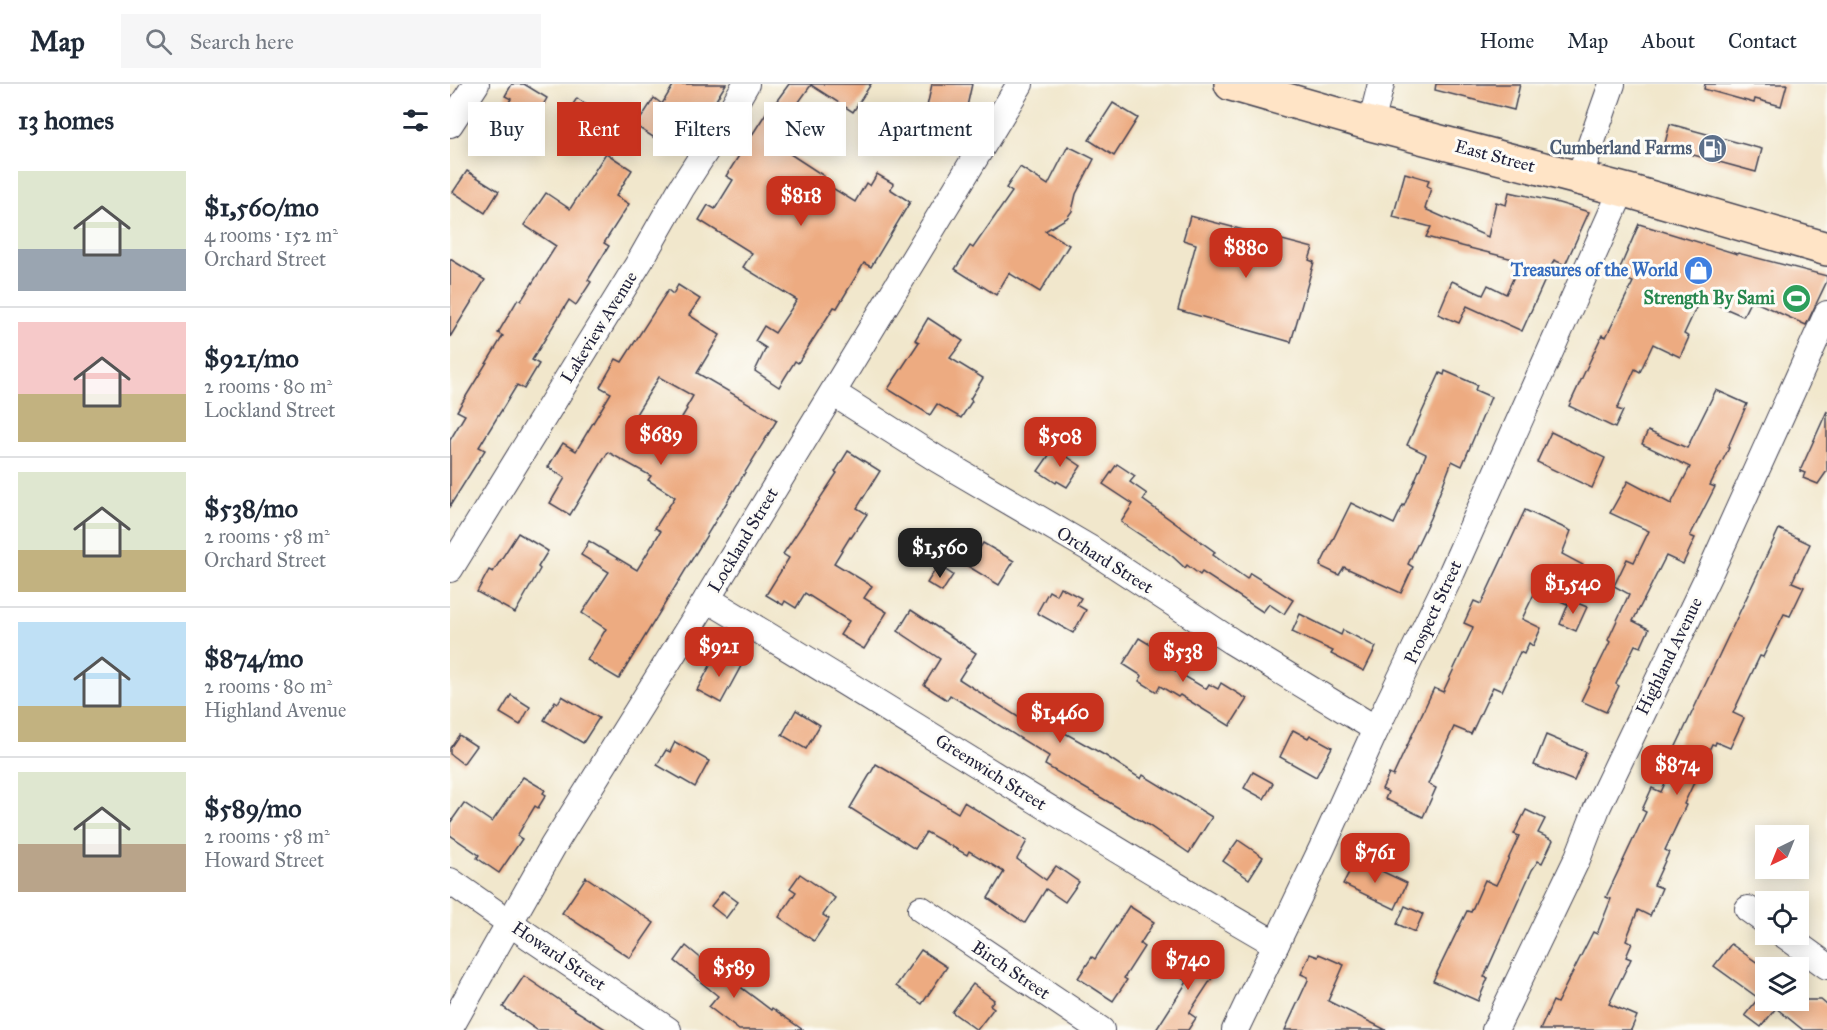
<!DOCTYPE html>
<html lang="en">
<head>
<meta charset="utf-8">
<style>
	body { margin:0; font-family:"IM FELL Great Primer",serif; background:#f6f6f7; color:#1f2937; height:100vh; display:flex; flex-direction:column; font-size:22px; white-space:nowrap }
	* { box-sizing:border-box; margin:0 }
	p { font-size:20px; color:#747a83 }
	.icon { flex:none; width:33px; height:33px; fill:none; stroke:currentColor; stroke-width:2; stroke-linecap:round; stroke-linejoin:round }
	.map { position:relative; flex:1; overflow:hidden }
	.side { display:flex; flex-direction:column; background:#fff; width:450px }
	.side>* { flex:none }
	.guide { position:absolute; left:18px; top:18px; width:570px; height:54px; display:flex; gap:12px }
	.needle { width:39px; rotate:223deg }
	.buttons { position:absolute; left:1305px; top:741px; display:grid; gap:12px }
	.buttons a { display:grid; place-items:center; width:54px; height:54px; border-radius:0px; background:#fff; box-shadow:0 3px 15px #0003; font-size:30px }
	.price { position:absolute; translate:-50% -51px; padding:0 14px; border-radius:12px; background:#c8321e; color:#fff; font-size:20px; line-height:39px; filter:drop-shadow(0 2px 3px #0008) }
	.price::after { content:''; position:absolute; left:50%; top:36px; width:18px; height:14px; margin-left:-9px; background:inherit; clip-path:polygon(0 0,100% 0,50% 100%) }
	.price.active { background:#222; color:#fff }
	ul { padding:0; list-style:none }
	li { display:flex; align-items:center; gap:18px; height:150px; padding:0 18px }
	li+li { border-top:2px solid #e0e1e3 }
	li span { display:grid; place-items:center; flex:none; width:168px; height:120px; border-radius:0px; color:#555 }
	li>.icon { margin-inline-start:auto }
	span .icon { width:72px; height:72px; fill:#fffc; stroke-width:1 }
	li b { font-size:26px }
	h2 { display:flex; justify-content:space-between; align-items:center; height:72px; padding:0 18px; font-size:26px }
	.pill { padding:0 21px; border-radius:0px; background:#fff; box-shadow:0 3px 15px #0003; font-size:21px; line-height:54px }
	.pill.active { background:#c8321e; color:#fff }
	header { display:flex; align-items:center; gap:36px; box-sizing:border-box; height:84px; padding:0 30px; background:#fff; border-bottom:2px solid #e0e1e3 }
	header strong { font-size:28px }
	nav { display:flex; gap:33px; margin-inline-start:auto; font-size:21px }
	.search { width:420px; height:54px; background:#f6f6f7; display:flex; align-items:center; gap:15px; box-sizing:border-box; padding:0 21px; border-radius:0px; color:#747a83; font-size:22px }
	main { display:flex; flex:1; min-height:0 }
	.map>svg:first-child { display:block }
</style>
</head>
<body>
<header>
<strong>Map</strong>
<div class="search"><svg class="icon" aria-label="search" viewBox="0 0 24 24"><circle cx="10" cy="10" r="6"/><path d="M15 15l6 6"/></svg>Search here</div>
<nav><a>Home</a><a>Map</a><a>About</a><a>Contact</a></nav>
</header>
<main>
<section class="side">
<h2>13 homes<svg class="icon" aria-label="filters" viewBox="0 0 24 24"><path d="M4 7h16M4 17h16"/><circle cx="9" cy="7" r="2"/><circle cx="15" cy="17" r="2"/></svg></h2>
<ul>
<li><span style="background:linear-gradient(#dfe7d0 65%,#9aa5b1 0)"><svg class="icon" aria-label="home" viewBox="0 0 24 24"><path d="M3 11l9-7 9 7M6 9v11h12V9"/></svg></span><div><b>$1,560/mo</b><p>4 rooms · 152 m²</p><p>Orchard Street</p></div></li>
<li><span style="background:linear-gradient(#f6c9c9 60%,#c2b280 0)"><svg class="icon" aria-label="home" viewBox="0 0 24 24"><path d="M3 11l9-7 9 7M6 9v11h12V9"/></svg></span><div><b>$921/mo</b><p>2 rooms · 80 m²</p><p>Lockland Street</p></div></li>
<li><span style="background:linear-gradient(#dfe7d0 65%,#c2b280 0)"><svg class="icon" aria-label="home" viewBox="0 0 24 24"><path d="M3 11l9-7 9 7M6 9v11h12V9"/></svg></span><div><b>$538/mo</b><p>2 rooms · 58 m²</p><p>Orchard Street</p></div></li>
<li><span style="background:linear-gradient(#bfe0f5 70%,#c2b280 0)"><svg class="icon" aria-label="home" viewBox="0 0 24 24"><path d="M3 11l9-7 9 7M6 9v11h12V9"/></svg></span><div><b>$874/mo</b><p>2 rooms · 80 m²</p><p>Highland Avenue</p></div></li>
<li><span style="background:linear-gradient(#dfe7d0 60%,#b9a48a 0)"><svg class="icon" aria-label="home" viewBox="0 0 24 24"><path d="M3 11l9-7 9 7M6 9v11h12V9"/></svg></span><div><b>$589/mo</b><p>2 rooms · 58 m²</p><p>Howard Street</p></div></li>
</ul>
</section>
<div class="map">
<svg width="1377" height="946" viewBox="0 0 1377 946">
	<rect width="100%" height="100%" fill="#fdfcf7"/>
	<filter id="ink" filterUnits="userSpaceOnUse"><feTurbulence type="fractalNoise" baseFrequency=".0167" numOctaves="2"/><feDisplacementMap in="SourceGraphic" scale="12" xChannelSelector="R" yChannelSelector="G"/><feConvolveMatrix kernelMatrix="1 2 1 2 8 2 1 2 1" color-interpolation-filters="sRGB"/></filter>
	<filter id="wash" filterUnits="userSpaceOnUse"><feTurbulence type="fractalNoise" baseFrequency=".008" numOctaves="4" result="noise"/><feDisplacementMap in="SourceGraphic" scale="24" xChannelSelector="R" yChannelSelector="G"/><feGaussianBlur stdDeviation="1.35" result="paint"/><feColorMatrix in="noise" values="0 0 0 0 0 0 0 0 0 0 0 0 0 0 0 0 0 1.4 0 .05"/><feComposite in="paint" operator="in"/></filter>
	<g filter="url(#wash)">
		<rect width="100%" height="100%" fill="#f1e7cc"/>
		<g id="blocks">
			<g fill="#edab81" fill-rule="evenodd">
				<path d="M62,0h12l23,14 -14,25 -27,-16 5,-8 -6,-3z"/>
				<path d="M224,0h52l-18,29 -11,-7 -27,42 -34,-22 18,-28 8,6z"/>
				<path d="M339,0h82l-18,28 -42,-27 -25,35 12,8 -14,22 40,26 -3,5 34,21 11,-19 4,3 7,-12 17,10 -4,5 20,13 -39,65 -7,-4 -27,45 -3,-1 -36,56 -3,-2 -16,26 -24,-16 11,-23 -11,-7 9,-15 11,7 22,-33 -54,-33 9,-14 -53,-33 9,-15 7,4 18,-29 -7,-4 40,-63 1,1z"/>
				<path d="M482,0h40l-10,45 -38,-9z"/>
				<path d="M986,0h84l-6,26 -79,-20z"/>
				<path d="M1255,0h82l-6,22 -26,-7 -1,4 -50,-14z"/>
				<path d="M127,14l41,29 -10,15 -42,-27z"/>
				<path d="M663,19l25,15 -24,38 -25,-16z"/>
				<path d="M1220,40l92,25 -6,23 -92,-25z"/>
				<path d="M618,62l26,13 -18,35 -4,17 -5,7 -22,13 24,14 -29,47 -31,-19 -13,22 -41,-26 15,-23 3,2 39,-56 -6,-4 14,-21 28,18z"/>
				<path d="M156,69l26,17 -16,26 13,8 -25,39 5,3 -21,34 3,2 -15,23 -7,-5 -37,60 7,4 -15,25 -7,-4 -38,62 6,3 -35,56v-66l15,-25 -8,-4 46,-75 -5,-3 20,-34 3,2 35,-55 -32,-21 22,-32 24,16z"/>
				<path d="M17,87l32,20 -14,22 -32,-21z"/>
				<path d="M955,89l24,7 -2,6 4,2 -6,21 63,28 8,-35 10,3 3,-13 43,9 37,11 -24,53 -11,-5 -32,71 -55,-25 -8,17 -21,-9 14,-33 31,14 5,-10 18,9 15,-33 -95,-24 5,-10 -38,-10z"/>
				<path d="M740,132l123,32 -4,12 5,2 -23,80 -113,-32 18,-66 -13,-4z"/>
				<path d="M1189,140l98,30 1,-1 89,23v5l-21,44 -55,-25 -8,16 -37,-16 -2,4 -5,-2 -15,32 5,3 -9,20 -27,-13 -13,28 -5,-3 -18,40 6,2 -8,17 -46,-22 33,-71 4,2 27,-55 -16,-7z"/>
				<path d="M0,175l35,21 -35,57z"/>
				<path d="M228,201l22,14 -11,16 31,20 -23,38 80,47 -158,259 -32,-19 19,-31 -24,-16 27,-41 -28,-17 8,-14 48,29 24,-39 -6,-3 20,-31 -27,-17 3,-4 -43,-24 -38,63 -20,-12 15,-25 -17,-11 15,-24 13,8 35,-58 -11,-6 16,-28 6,3 46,-72 5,4zM209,293l34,19 -7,12 1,1 -24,39 -35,-21z"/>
				<path d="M478,234l35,23 -13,17 33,20 -13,21 2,2 -11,17 -24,-14 -7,11 -42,-26 31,-47 -4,-2z"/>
				<path d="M995,287l32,14 -2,5 16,7 -29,69 -10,-5 -22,57 -22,46 5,3 -12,26 -57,-26 -5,8 -19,-9 31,-63 43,21 9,-19 1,1 22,-52 -19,-9 33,-72 4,2z"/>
				<path d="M1266,306l31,14 -19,43 1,1 -19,37 5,2 -25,49 5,2 -12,26 -17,-8 -33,65 16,8 -8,18 -6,-2 -19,39 3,2 -13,26 -25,-11 29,-59 -2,-2 21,-46 -15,-8 13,-27 7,3 15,-31 -39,-18 18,-32 43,23 19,-37 -48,-23 6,-13 39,17z"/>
				<path d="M1377,327v60l-9,13 -15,-6 2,-5 -5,-2z"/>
				<path d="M1101,348l54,26 -13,30 -55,-26z"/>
				<path d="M604,364l27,18 -14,21 -10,-6 -1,2 -18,-12z"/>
				<path d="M398,367l32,20 -23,37 10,6 -16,24 -1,-1 -16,26 38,23 -8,12 23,14 -23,37 -24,-14 9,-14 -44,-28 -9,15 -11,-7 -2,4 -17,-10 23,-37 -6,-4 54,-81 -2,-1z"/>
				<path d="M667,380l18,12 -5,6 17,12 -4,6 72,52 -2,3 34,24 3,-6 43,27 -9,14 -15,-10 -6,8 -61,-40 -2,3 -13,-10 -2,3 -13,-12 -51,-34 12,-18 -30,-20z"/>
				<path d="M1075,426l46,21 -9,23 21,11 -16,39 -31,-14 -14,29 19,9 -8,18 -4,-3 -5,11 -4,-2 -18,39 -9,-4 -22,47 -17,-7 -26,57 8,4 -13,29 -38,-18 3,-7 -6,-3 7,-15 4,2 41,-88 9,4 29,-62 1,-3 -9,-4 10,-22 7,3z"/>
				<path d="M1329,445l31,15 -18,38 12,5 -14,29 -6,-2 -21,43 -3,-1 -27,57 11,5 -14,30 -14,-6 -1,3 -3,-1 -28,60 2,1 -21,45 4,2 -15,33 8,3 -12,28 -12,-6 -12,30 6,3 -6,14 5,2 -22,45 28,12 -6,14h-91l13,-29 4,2 36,-71 4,2 14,-35 -5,-2 40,-85 -4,-2 10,-22 9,4 13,-29 -5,-2z"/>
				<path d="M68,449l30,18 -10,16 2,2 -25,44 -38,-21 12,-22 4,2z"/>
				<path d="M533,459l31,18 -15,24 -38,-23 10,-16 7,5z"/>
				<path d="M488,481l15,10 -11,17 -15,-9z"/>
				<path d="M610,503l21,11 -4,7 9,5 -13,23 -36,-20 12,-22 7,4z"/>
				<path d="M1120,516l17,7 -11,24 -16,-7z"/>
				<path d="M461,526l65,43 -17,26 62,40 7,-12 29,16 -3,4 52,29 35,23 2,-4 69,42 -23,36 -41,-28 -103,-60 4,-9 -99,-61 -3,5 -23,-15 16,-26 -42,-28z"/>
				<path d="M850,530l41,21 2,-5 33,17 -12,24 -33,-17 2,-3 -41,-19z"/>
				<path d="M689,554l30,18 -5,8 42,25 3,-5 9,5 3,-6 26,16 -17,27 -50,-31 -2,2 -18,-11 -3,6 -18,-11 3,-5 -19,-12z"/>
				<path d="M267,569l24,13 -20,37 -24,-13z"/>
				<path d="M61,611l19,12 -10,18 -20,-12z"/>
				<path d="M112,612l37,22 -16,25 -39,-23 11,-19 3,2z"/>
				<path d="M346,626l24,15 -14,24 -24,-14z"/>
				<path d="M843,646l15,8 2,-3 22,12 -16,30 -36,-20z"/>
				<path d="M9,651l17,11 -13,18 -13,-10v-6z"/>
				<path d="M1096,651l40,17 -12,29 -40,-16z"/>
				<path d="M225,658l34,19 -14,26 -38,-22 9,-15 4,2z"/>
				<path d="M426,680l82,49 6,-11 63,39 -10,18 29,21 10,-14 23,16 -14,20 -19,-13 -21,34 -37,-25 16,-26 -35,-21 -2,4 -41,-23 -11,17 -65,-41z"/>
				<path d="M803,688l20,11 -9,16 -20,-11z"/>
				<path d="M73,693l22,13 -2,3 3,2 -8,13 -3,-2 -18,30 5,3 -23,34 -22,-15 2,-3 -29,-20v-12l14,-20 28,19z"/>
				<path d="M1076,726l19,9 -7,14 15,7 -11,23 -4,-2 -6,9 -48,107 4,1 -10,23 -45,-20 34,-70 4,1 14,-32 11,5 3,-6 20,-43 -5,-2z"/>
				<path d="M788,756l25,17 -14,22 -26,-18z"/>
				<path d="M906,775l51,24 -12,26 -52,-25z"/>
				<path d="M350,790l35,24 -12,17 6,4 -15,22 -35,-24 17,-25 -6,-4z"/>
				<path d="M136,793l68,46 -24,35 -68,-45z"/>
				<path d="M273,807l15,11 -12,16 -15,-12z"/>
				<path d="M679,822l25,16 -14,22 4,3 -20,31 3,2 -14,21 -35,-23 14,-21 3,2z"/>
				<path d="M955,822l18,8 -8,18 -18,-8z"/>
				<path d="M1281,860l35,25v31h55l6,5v25h-24l-27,-22 -15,19 -16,-12 12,-15h4l-47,-34z"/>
				<path d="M236,862l40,33 1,-2 44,33 1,-2 31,22h-64l-30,-23 9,-11 -43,-35z"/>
				<path d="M738,864l25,17 -4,7 5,3 -25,38 7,5 -8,12h-32l31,-48 -15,-11z"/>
				<path d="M471,866l26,17 -25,37 -26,-18z"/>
				<path d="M860,870l8,3 1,-3 25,11 -16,36 58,29h-101l23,-50v-3l-7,-3z"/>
				<path d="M74,892l46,31 37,23h-70l-34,-23z"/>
				<path d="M523,900l21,16 -4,5 4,3 -17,22 -25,-18z"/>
			</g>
		</g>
	</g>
	<g filter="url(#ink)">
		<use href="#blocks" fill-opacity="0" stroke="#414051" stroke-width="1.5"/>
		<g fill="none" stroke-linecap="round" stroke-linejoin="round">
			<defs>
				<g id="street">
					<path d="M0,40l26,-40"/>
					<path d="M921,40l10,-40"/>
					<path d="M1129,94l33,-94"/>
					<path d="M383,309l104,66 152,89 142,93 145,88"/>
					<path d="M0,485l190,-308 41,-72 43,-67 22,-38"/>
					<path d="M257,515c190,113 376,234 569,345"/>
					<path d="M0,797l80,56 138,93"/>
					<path d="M471,825l180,121"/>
					<path d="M1298,825l18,13"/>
					<path d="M1333,850l44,32"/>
					<path d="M0,944l103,-182 154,-247 313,-515"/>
					<path d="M785,946l87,-182 54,-119 76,-157 170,-382"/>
					<path d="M1045,946l83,-173 19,-49 115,-240 115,-254"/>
				</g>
				<path id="secondary" d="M781,0l140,40 261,68 195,57"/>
			</defs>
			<use href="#street" stroke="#414051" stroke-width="28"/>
			<use href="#secondary" stroke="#414051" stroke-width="36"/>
			<use href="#street" stroke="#fff" stroke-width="26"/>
			<use href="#secondary" stroke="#ffe4c6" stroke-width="33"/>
		</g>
	</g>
	<defs>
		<symbol id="fuel-disc" viewBox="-11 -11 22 22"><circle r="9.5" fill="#5c6f8a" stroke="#fdfcf7"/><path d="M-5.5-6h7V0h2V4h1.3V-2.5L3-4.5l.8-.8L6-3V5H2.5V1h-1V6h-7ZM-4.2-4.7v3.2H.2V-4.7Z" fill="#fff"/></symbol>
		<symbol id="shop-disc" viewBox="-11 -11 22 22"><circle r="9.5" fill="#3f7fe0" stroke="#fdfcf7"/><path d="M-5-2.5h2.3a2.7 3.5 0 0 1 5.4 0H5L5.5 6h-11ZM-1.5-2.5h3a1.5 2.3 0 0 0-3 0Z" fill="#fff"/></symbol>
		<symbol id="stadium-disc" viewBox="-11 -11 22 22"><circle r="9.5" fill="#2e9e5b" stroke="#fdfcf7"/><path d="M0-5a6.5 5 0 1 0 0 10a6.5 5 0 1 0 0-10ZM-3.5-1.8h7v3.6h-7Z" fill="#fff"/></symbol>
	</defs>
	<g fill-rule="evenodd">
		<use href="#fuel-disc" x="1246" y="48" width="33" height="33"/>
		<use href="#shop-disc" x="1232" y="170" width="33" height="33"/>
		<use href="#stadium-disc" x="1330" y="198" width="33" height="33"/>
	</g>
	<g text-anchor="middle" stroke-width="6" stroke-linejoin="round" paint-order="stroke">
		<g font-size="18" font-weight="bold" fill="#4e5e75" stroke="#fdfcf7" text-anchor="end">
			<text x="1242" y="70">Cumberland Farms</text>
		</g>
		<g font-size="18" fill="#22223b" stroke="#fdfcf7">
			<text transform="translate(1045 72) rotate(15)" y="6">East Street</text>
			<text transform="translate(149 243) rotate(-58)" y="6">Lakeview Avenue</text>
			<text transform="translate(293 456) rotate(-59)" y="6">Lockland Street</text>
			<text transform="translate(655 476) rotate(32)" y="6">Orchard Street</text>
			<text transform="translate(983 528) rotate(-65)" y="6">Prospect Street</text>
			<text transform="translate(1219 572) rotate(-64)" y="6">Highland Avenue</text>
			<text transform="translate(541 688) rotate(32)" y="6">Greenwich Street</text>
			<text transform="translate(109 872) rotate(34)" y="6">Howard Street</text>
			<text transform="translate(561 886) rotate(34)" y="6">Birch Street</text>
		</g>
		<g font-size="18" font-weight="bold" fill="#366cbe" stroke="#fdfcf7" text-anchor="end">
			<text x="1228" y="192">Treasures of the World</text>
		</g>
		<g font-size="18" font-weight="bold" fill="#27864d" stroke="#fdfcf7" text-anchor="end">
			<text x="1325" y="220">Strength By Sami</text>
		</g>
	</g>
</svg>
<div class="buttons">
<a><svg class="needle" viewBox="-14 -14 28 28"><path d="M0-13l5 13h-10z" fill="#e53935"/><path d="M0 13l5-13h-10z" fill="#747a83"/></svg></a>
<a><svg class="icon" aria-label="locate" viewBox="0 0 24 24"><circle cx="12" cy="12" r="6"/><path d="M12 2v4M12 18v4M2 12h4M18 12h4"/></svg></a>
<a><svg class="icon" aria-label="layers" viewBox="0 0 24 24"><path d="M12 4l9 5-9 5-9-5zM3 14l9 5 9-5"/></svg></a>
</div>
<b class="price" style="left:351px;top:143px">$818</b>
<b class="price" style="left:796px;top:195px">$880</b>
<b class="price" style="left:211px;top:382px">$689</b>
<b class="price" style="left:610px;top:384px">$508</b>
<b class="price active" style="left:490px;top:495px">$1,560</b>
<b class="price" style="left:1123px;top:531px">$1,540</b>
<b class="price" style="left:269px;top:594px">$921</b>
<b class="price" style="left:733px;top:599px">$538</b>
<b class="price" style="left:610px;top:660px">$1,460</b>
<b class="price" style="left:1227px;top:712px">$874</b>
<b class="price" style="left:925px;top:800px">$761</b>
<b class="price" style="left:738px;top:907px">$740</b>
<b class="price" style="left:284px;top:915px">$589</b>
<div class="guide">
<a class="pill">Buy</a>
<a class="pill active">Rent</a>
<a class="pill">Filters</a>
<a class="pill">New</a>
<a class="pill">Apartment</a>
</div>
</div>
</main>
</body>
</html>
